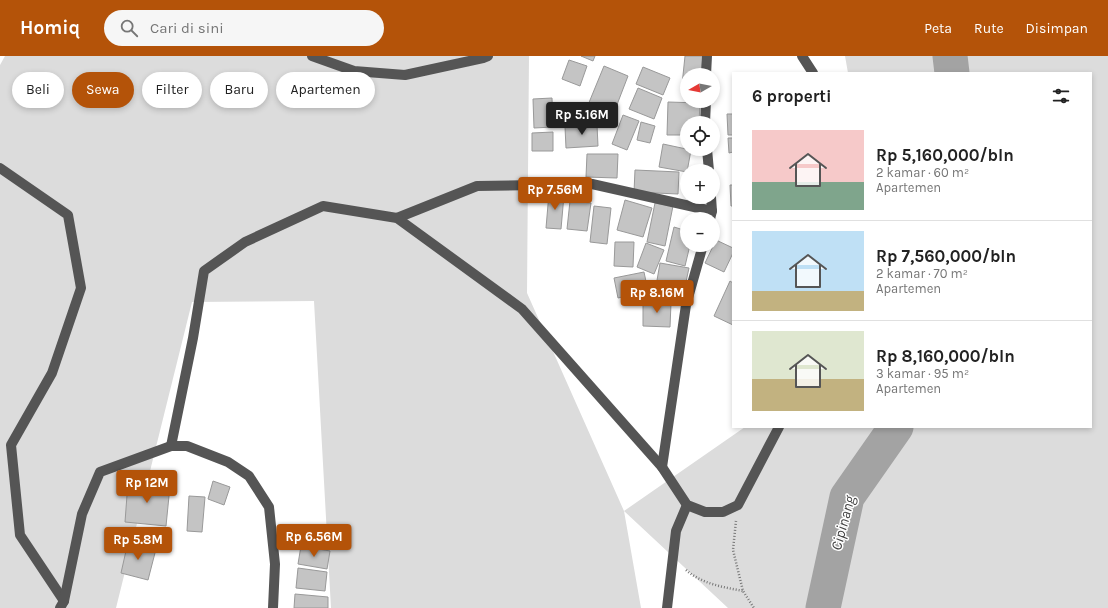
<!DOCTYPE html>
<html lang="id">
<head>
<meta charset="utf-8">
<style>
	body { margin:0; font-family:Karla,sans-serif; background:#f6f6f6; color:#222; height:100vh; display:flex; flex-direction:column; font-size:15px; white-space:nowrap }
	* { box-sizing:border-box; margin:0 }
	p { font-size:13px; color:#767676 }
	.icon { flex:none; width:22px; height:22px; fill:none; stroke:currentColor; stroke-width:2; stroke-linecap:round; stroke-linejoin:round }
	.map { position:relative; flex:1; overflow:hidden }
	.side { position:absolute; left:732px; top:16px; width:360px; height:356px; display:flex; flex-direction:column; background:#fff; border-radius:0px; box-shadow:0 2px 6px #0003 }
	.side>* { flex:none }
	.banner { position:absolute; left:12px; top:16px; width:380px; height:36px; display:flex; gap:8px }
	.needle { width:26px; rotate:261deg }
	.controls { position:absolute; left:680px; top:12px; display:grid; gap:8px }
	.controls a { display:grid; place-items:center; width:40px; height:40px; border-radius:50%; background:#fff; box-shadow:0 2px 6px #0003; font-size:20px }
	.price { position:absolute; translate:-50% -34px; padding:0 9px; border-radius:4px; background:#b45309; color:#fff; font-size:13px; line-height:26px; filter:drop-shadow(0 1px 2px #0008) }
	.price::after { content:''; position:absolute; left:50%; top:24px; width:12px; height:9px; margin-left:-6px; background:inherit; clip-path:polygon(0 0,100% 0,50% 100%) }
	.price.selected { background:#222; color:#fff }
	ul { padding:0; list-style:none }
	li { display:flex; align-items:center; gap:12px; height:100px; padding:0 20px }
	li+li { border-top:1px solid #e0e0e0 }
	li span { display:grid; place-items:center; flex:none; width:112px; height:80px; border-radius:0px; color:#555 }
	li>.icon { margin-inline-start:auto }
	span .icon { width:48px; height:48px; fill:#fffc; stroke-width:1 }
	li b { font-size:17px }
	h2 { display:flex; justify-content:space-between; align-items:center; height:48px; padding:0 20px; font-size:17px }
	.tag { padding:0 14px; border-radius:18px; background:#fff; box-shadow:0 2px 6px #0003; font-size:14px; line-height:36px }
	.tag.selected { background:#b45309; color:#fff }
	header { display:flex; align-items:center; gap:24px; box-sizing:border-box; height:56px; padding:0 20px; background:#b45309; color:#fff }
	header strong { font-size:19px }
	nav { display:flex; gap:22px; margin-inline-start:auto; font-size:14px }
	.search { width:280px; height:36px; background:#f6f6f6; display:flex; align-items:center; gap:10px; box-sizing:border-box; padding:0 14px; border-radius:22px; color:#767676; font-size:15px }
	.map>svg:first-child { display:block }
</style>
</head>
<body>
<header>
<strong>Homiq</strong>
<div class="search"><svg class="icon" aria-label="search" viewBox="0 0 24 24"><circle cx="10" cy="10" r="6"/><path d="M15 15l6 6"/></svg>Cari di sini</div>
<nav><a>Peta</a><a>Rute</a><a>Disimpan</a></nav>
</header>
<div class="map">
<svg width="1108" height="552" viewBox="0 0 1108 552">
	<rect width="100%" height="100%" fill="#fff"/>
	<path fill="#dcdcdc" d="M5,0h524l-2,237 97,218 121,-84h346v-354h-243l-3,-17h263v552h-380l-104,-97 17,97h-310l-17,-307 -122,1 -76,306h-116v-543z"/>
	<g fill="none" stroke-linecap="round" stroke-linejoin="round">
		<g stroke="#a3a3a3" stroke-width="35">
			<path d="M950,0l2,17"/>
			<path d="M823,552l24,-111 49,-70"/>
		</g>
	</g>
	<g fill="#c4c4c4" stroke="#999">
		<path d="M581,0h14l-2,5z"/>
		<path d="M685,0h18l-2,19h-14v11l-5,-1z"/>
		<path d="M569,4l18,6 -7,20 -18,-7z"/>
		<path d="M604,10l24,10 -15,39 -25,-10z"/>
		<path d="M643,11l27,11 -7,17 -27,-11z"/>
		<path d="M638,32l24,10 -8,21 -25,-10z"/>
		<path d="M552,42l1,29 -19,1 -1,-29z"/>
		<path d="M668,46l32,1 -1,20h-12v12h-20z"/>
		<path d="M727,58h6v21h-5z"/>
		<path d="M623,59l16,6 -12,29 -15,-6z"/>
		<path d="M641,66l14,4 -5,17 -13,-3z"/>
		<path d="M597,69l1,21 -32,2 -1,-21z"/>
		<path d="M553,76v19h-21v-18z"/>
		<path d="M728,82h5v14l-4,1z"/>
		<path d="M663,88l28,6 -4,22 -28,-5z"/>
		<path d="M587,98h31l-1,24 -31,-1z"/>
		<path d="M635,114l44,2 -1,22 -44,-2z"/>
		<path d="M730,129h3v21h-2z"/>
		<path d="M549,137l15,2 -3,34 -15,-1z"/>
		<path d="M625,144l27,8 -9,29 -26,-7z"/>
		<path d="M570,145l21,2 -4,28 -20,-2z"/>
		<path d="M655,147l18,3 -8,40 -18,-4z"/>
		<path d="M594,150l17,2 -4,36 -17,-2z"/>
		<path d="M674,171l13,4v14h3l-5,21 -19,-5z"/>
		<path d="M716,184l17,8v5l-9,19 -19,-9z"/>
		<path d="M615,186h19l-1,25 -19,-1z"/>
		<path d="M646,187l18,7 -10,24 -17,-7z"/>
		<path d="M660,207l29,5 -5,23 -28,-5z"/>
		<path d="M644,216l4,19 -30,7 -4,-20z"/>
		<path d="M730,225l3,2v42l-19,-9z"/>
		<path d="M643,246l28,1 -1,24 -27,-1z"/>
		<path d="M213,425l17,6 -6,18 -16,-6z"/>
		<path d="M128,426l42,4 -4,40 -41,-4z"/>
		<path d="M189,440l16,1 -3,35 -15,-1z"/>
		<path d="M128,486l28,7 -8,31 -27,-7z"/>
		<path d="M301,490l29,5 -3,18 -29,-5z"/>
		<path d="M298,512l29,4 -2,19 -29,-3z"/>
		<path d="M295,538l33,3v11h-34z"/>
	</g>
	<g fill="none" stroke-linecap="round" stroke-linejoin="round">
		<g stroke="#777" stroke-width="2.5" stroke-dasharray="1 2" stroke-linecap="butt">
			<path d="M736,465l-3,29 10,41 11,17"/>
			<path d="M686,514c16,14 37,17 57,21"/>
		</g>
		<g stroke="#555" stroke-width="10">
			<path d="M312,0l42,15 51,4 78,-17 5,-2"/>
			<path d="M802,0l11,17"/>
			<path d="M706,19l1,-19"/>
			<path d="M705,67l1,-22"/>
			<path d="M707,93l2,22"/>
			<path d="M0,112l68,47 13,73 -29,85 -41,72 9,90 44,66"/>
			<path d="M397,162l80,-32 115,-2 120,27"/>
			<path d="M710,163l2,-8 -1,-14"/>
			<path d="M171,390l22,-108 11,-67 41,-29 78,-36 74,12 125,91 140,158 25,38 18,7h18l15,-7 41,-78"/>
			<path d="M662,411l24,-162 17,-60"/>
			<path d="M60,552l4,-7 18,-87 18,-42 71,-26h16l41,16 21,14 20,31 6,57 -2,44"/>
			<path d="M667,552l9,-77 11,-26"/>
		</g>
	</g>
	<g text-anchor="middle" stroke-width="3" stroke-linejoin="round" paint-order="stroke">
		<g font-size="15" font-style="italic" fill="#444" stroke="#fff">
			<text transform="translate(843 467) rotate(-75)" y="5">Cipinang</text>
		</g>
	</g>
</svg>
<div class="controls">
<a><svg class="needle" viewBox="-14 -14 28 28"><path d="M0-13l5 13h-10z" fill="#e53935"/><path d="M0 13l5-13h-10z" fill="#767676"/></svg></a>
<a><svg class="icon" aria-label="locate" viewBox="0 0 24 24"><circle cx="12" cy="12" r="6"/><path d="M12 2v4M12 18v4M2 12h4M18 12h4"/></svg></a>
<a>+</a>
<a>−</a>
</div>
<b class="price selected" style="left:582px;top:80px">Rp 5.16M</b>
<b class="price" style="left:555px;top:155px">Rp 7.56M</b>
<b class="price" style="left:657px;top:258px">Rp 8.16M</b>
<b class="price" style="left:147px;top:448px">Rp 12M</b>
<b class="price" style="left:314px;top:502px">Rp 6.56M</b>
<b class="price" style="left:138px;top:505px">Rp 5.8M</b>
<div class="banner">
<a class="tag">Beli</a>
<a class="tag selected">Sewa</a>
<a class="tag">Filter</a>
<a class="tag">Baru</a>
<a class="tag">Apartemen</a>
</div>
<section class="side">
<h2>6 properti<svg class="icon" aria-label="filters" viewBox="0 0 24 24"><path d="M4 7h16M4 17h16"/><circle cx="9" cy="7" r="2"/><circle cx="15" cy="17" r="2"/></svg></h2>
<ul>
<li><span style="background:linear-gradient(#f6c9c9 65%,#7fa58c 0)"><svg class="icon" aria-label="home" viewBox="0 0 24 24"><path d="M3 11l9-7 9 7M6 9v11h12V9"/></svg></span><div><b>Rp 5,160,000/bln</b><p>2 kamar · 60 m²</p><p>Apartemen</p></div></li>
<li><span style="background:linear-gradient(#bfe0f5 75%,#c2b280 0)"><svg class="icon" aria-label="home" viewBox="0 0 24 24"><path d="M3 11l9-7 9 7M6 9v11h12V9"/></svg></span><div><b>Rp 7,560,000/bln</b><p>2 kamar · 70 m²</p><p>Apartemen</p></div></li>
<li><span style="background:linear-gradient(#dfe7d0 60%,#c2b280 0)"><svg class="icon" aria-label="home" viewBox="0 0 24 24"><path d="M3 11l9-7 9 7M6 9v11h12V9"/></svg></span><div><b>Rp 8,160,000/bln</b><p>3 kamar · 95 m²</p><p>Apartemen</p></div></li>
</ul>
</section>
</div>
</body>
</html>
